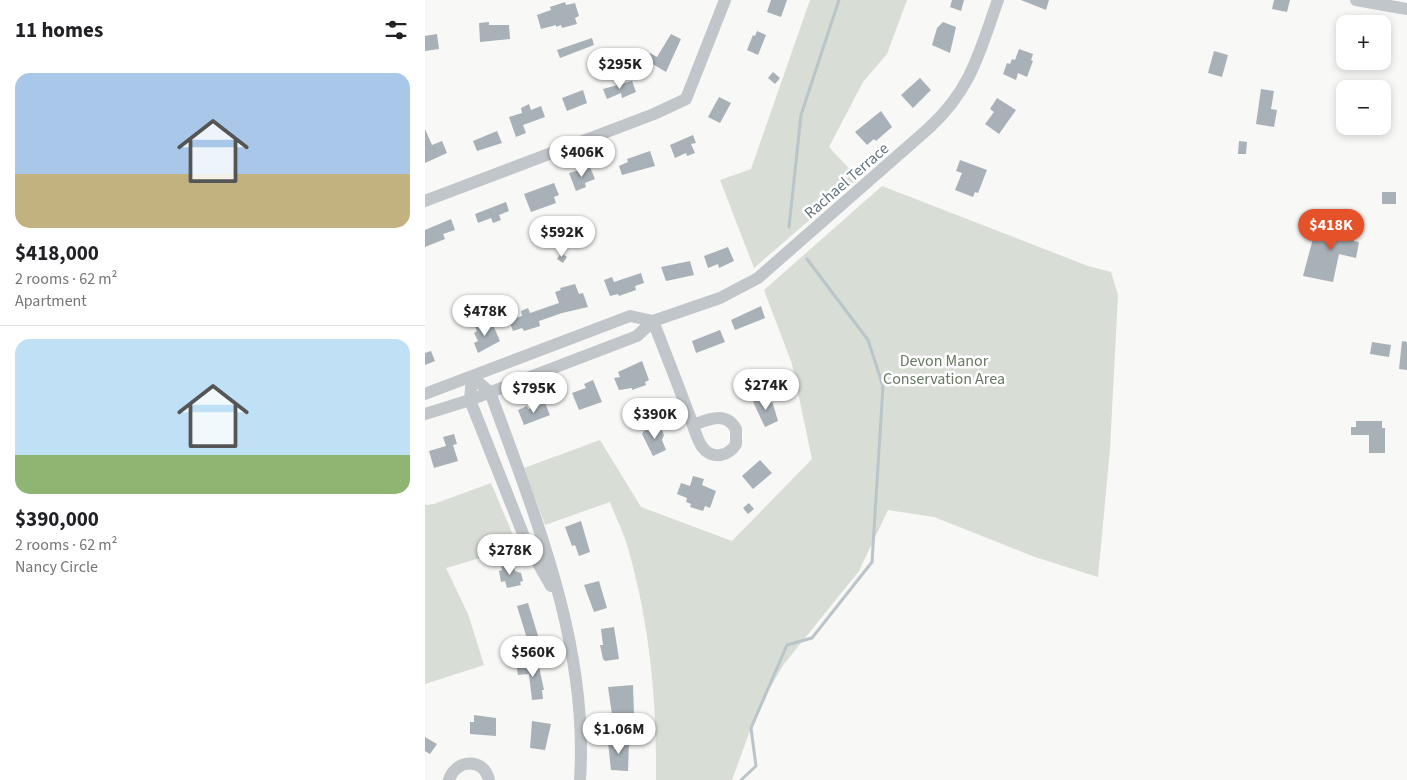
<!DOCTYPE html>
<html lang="en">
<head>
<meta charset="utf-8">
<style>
	body { margin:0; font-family:"Source Sans 3",sans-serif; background:#f6f6f6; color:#202124; height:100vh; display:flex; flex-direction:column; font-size:19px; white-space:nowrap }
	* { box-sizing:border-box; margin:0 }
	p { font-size:16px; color:#757577 }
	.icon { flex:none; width:28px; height:28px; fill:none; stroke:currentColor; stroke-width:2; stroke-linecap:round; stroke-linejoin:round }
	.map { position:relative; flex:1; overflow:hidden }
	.drawer { display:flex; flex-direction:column; background:#fff; width:425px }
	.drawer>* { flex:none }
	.fabs { position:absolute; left:911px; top:15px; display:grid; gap:10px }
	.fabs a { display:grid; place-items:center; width:55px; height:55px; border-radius:10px; background:#fff; box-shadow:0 2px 8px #0003; font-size:25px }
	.price { position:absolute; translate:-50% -42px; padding:0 11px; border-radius:18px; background:#fff; color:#222; font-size:16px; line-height:32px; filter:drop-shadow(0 1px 2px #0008) }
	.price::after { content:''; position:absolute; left:50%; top:30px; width:15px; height:11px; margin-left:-8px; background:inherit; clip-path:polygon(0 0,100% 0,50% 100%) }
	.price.on { background:#e55129; color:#fff }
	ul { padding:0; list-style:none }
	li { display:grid; align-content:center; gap:10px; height:265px; padding:0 15px }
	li+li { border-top:1px solid #e0e0e0 }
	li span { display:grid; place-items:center; height:155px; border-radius:15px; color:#555 }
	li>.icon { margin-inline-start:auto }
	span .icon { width:90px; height:90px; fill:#fffc; stroke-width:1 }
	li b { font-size:21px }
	h2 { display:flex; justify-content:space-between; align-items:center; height:60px; padding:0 15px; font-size:21px }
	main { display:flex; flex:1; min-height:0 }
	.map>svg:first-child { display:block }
</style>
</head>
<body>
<main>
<section class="drawer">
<h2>11 homes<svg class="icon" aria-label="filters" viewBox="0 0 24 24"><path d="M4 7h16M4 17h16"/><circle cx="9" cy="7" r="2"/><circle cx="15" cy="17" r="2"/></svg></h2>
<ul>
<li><span style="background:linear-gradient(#a9c7e8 65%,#c2b280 0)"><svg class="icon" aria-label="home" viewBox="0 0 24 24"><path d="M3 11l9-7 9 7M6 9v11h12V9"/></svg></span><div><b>$418,000</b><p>2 rooms · 62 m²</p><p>Apartment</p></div></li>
<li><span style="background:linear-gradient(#bfe0f5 75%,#8fb573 0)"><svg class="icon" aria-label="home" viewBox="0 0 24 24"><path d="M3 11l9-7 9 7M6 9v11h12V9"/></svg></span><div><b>$390,000</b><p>2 rooms · 62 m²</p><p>Nancy Circle</p></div></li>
</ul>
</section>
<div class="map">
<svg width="982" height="780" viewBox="0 0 982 780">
	<rect width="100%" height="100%" fill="#f8f8f6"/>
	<g fill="#d8ddd5">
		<path d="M385,0h97l-20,54 -24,28 -34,65 29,31 -104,90 -34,-88 31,-11z"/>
		<path d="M457,186l206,80 23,6 7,23 -8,154 -12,128 -63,-20 -101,-40 -46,-7 -29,61 -75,93 -25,42 -27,74h-76c1,-77 -6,-154 -27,-228 -4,-17 -13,-34 -19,-50l-65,23 -21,-57 76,-28 41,67 91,34 80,-82 -20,-95 -28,-74z"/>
		<path d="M66,483l27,64 -72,21 22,46 16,51 -59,19v-179l9,-1z"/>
	</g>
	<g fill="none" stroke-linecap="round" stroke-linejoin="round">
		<g stroke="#b9c5c9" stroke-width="3">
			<path d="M364,227l12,-112 38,-115"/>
			<path d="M316,780l15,-14 -5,-38 36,-83 25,-7 60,-76 11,-176 -15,-46 -61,-81"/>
		</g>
	</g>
	<g fill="#a8b1b7">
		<path d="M346,0h16l-6,17 -14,-5z"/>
		<path d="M527,0h12l-3,11 -11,-4z"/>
		<path d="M596,0h28l-3,10z"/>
		<path d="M849,0h16l-3,12 -15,-3z"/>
		<path d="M140,2l1,3 9,-2 4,13 -4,2 2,6 -15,4 -1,-3 -5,2v-2l-15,4 -4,-14 14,-5 -1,-3z"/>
		<path d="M64,22v3h20l1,14 -30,3 -1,-19z"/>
		<path d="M518,22l13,5 -6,26 -18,-8 5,-17z"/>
		<path d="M332,31l9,4 -8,20 -11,-5 6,-15 2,1z"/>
		<path d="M12,34l2,15 -14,2v-15z"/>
		<path d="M246,34l10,5 -15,33 -20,-12 4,-7 7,4z"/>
		<path d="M167,38l2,7 -34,13 -3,-8z"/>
		<path d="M594,49l14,5 -2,6 2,1 -6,16 -9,-4 -2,7 -13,-6 4,-11 3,1 2,-5 3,1z"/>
		<path d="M789,51l14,4 -6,22 -14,-4z"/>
		<path d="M348,72l7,6 -5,6 -7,-6z"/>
		<path d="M495,78l11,12 -18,18 -12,-13z"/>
		<path d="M207,81l4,11 -14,6 -1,-5 -14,6 -4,-10z"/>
		<path d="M836,89l13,2 -3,18 6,1 -3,17 -18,-3z"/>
		<path d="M158,90l4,13 -20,8 -5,-13z"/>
		<path d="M294,97l12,6 -11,20 -12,-6z"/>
		<path d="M572,98l19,12 -17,24 -14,-10 9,-12 -4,-3z"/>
		<path d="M104,104l2,6 10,-4 4,11 -22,8 3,8 -10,4 -7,-20 13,-4 -1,-5z"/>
		<path d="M456,111l11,16 -16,14 -2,-2 -7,6 -12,-13z"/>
		<path d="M0,129l7,16 10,-4 5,12 -22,10z"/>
		<path d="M72,131l5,12 -25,8 -4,-10z"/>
		<path d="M268,135l3,8 -5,1 4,9 -8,3 -1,-3 -11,5 -5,-13z"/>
		<path d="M814,141l8,1 -1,12h-8z"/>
		<path d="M225,151l5,15 -33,9 -3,-9 9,-4 -1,-3z"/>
		<path d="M535,160l27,10 -9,23 -3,-1 -2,5 -18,-7 7,-17 -6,-2z"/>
		<path d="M165,167l5,12 -10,4 1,4 -10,4 -7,-18z"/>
		<path d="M129,183l5,12 -5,2 2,6 -25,9 -7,-18z"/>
		<rect x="957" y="192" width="14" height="12"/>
		<path d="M81,202l3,9 -10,4 2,5 -8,3 -2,-5 -13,5 -3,-9z"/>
		<path d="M26,219l4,11 -12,4 2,5 -20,8v-17z"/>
		<path d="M910,220l21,3 -2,18 5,1 -3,16 -17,-4 -6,28 -30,-6 11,-41 17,4z"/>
		<path d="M303,247l6,14 -15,7 -1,-4 -10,4 -4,-12z"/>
		<path d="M136,253l6,4 -4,6 -6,-4z"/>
		<path d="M265,261l4,14 -28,6 -5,-14z"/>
		<path d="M216,273l3,10 -9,3 1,4 -17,6 -1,-2 -8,2 -6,-16 8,-3 2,5z"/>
		<path d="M150,284l4,10 4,-1 5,14 -26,6 -23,8 1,5 -16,5 -2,-3 -9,3 -4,-11 13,-4 -1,-5 7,-3 2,5 29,-10 -4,-11 6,-2 -1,-2z"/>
		<path d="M336,306l4,12 -30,12 -4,-10z"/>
		<path d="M57,322l3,6 8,-3 7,16 -22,12 -4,-10 4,-2 -4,-8 3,-2 -3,-6z"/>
		<path d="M295,330l5,12 -29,11 -4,-12z"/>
		<path d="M977,341l5,1v28l-8,-1z"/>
		<path d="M947,342l19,3 -2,12 -19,-3z"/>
		<path d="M6,351l4,10 -10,4v-12z"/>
		<path d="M217,361l7,19 -4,2 1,3 -14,5v-2l-13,2 -5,-12 6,-1 -2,-5z"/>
		<path d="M168,380l9,22 -23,8 -7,-17 14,-5 -2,-4z"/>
		<path d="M340,396l1,3 3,-1 4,6 5,17 -13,6 -12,-25z"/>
		<path d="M120,403l5,12 -26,10 -6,-15 9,-4 1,3z"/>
		<path d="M931,421h26v7h3v25h-16v-18h-18v-8h5z"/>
		<path d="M232,425l3,1 4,9 -2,5 4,10 -13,6 -11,-22 2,-3z"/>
		<path d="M29,434l3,10 -4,1 5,16 -24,7 -5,-17 17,-5 -3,-9z"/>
		<path d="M335,460l12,13 -19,16 -11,-13z"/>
		<path d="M268,476l11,3 -2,6 14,6 -6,17 -5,-2 -2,5 -13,-4 1,-3 -5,-2 1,-4 -10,-4 4,-11 9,3z"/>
		<path d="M324,503l5,6 -6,5 -5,-6z"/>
		<path d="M156,521l9,31 -11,4 -4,-11 -3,1 -7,-19z"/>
		<path d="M88,562l2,9 6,2 2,8 -3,1 1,3 -14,3 -2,-7 -4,1 -2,-11 3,-1 -1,-5z"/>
		<path d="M174,581l8,27 -13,4 -10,-27z"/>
		<path d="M103,603l11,36 -11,3 -11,-36z"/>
		<path d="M189,627l5,32 -14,2 -2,-2 -3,-14h3l-2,-16z"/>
		<path d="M113,662l6,28h-2l1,9 -11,1 -3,-26 -11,1 -2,-11z"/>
		<path d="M208,685l1,30h-22l-4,-28z"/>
		<path d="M49,715l22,3v18l-26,-2v-12h4z"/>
		<path d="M107,721l19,3 -6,26 -15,-2z"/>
		<path d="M0,737l12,7 -7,10 -5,-3z"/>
		<path d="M204,741l-1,30 -17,-1 -3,-28z"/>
	</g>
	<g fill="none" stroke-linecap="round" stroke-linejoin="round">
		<g stroke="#c1c6ca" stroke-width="12">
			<path d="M931,0l51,9"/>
			<path d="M0,201l229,-87 32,-15 39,-99"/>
			<path d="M228,321c12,31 24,61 35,91 5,11 8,27 15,36 10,12 26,8 33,-4v-15c-10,-18 -27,-10 -43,-4"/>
			<path d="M47,377l18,15c45,124 99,253 90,388"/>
			<path d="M47,377l-2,23 57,144 24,42"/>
			<path d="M0,394l205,-78 23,5"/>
			<path d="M0,414l45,-14 167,-64 16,-15 67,-23 38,-20 171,-150c43,-40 50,-75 69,-128"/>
			<path d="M24,780c6,-21 35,-23 40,0"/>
		</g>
	</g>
	<g text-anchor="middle" stroke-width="5" stroke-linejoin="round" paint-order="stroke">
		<g font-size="16" fill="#637581" stroke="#fff">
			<text transform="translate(421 180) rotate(-41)" y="6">Rachael Terrace</text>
		</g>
		<g font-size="16" fill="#667962" stroke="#fff">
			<text x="519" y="366">Devon Manor<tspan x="519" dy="18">Conservation Area</tspan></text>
		</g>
	</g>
</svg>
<div class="fabs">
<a>+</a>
<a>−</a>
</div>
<b class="price" style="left:195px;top:90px">$295K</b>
<b class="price" style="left:157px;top:178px">$406K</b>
<b class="price on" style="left:906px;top:251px">$418K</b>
<b class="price" style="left:137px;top:258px">$592K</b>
<b class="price" style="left:60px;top:337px">$478K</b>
<b class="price" style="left:341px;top:411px">$274K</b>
<b class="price" style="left:109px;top:414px">$795K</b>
<b class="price" style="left:230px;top:440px">$390K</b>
<b class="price" style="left:85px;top:576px">$278K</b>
<b class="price" style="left:108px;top:678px">$560K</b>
<b class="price" style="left:194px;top:755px">$1.06M</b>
</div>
</main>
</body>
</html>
